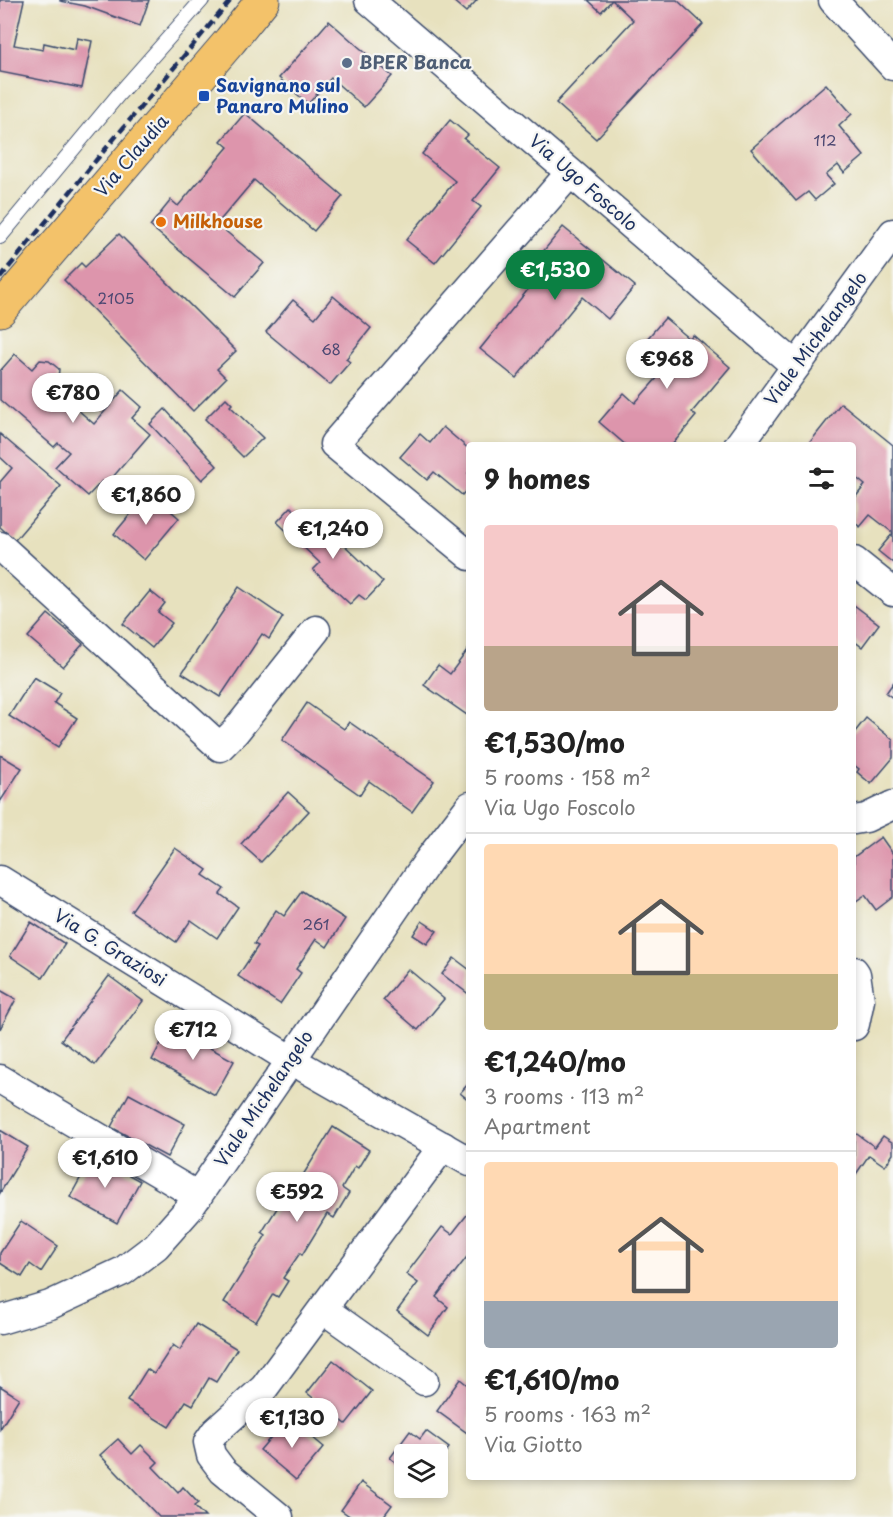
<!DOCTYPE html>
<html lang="en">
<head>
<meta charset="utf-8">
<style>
	body { margin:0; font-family:"Playpen Sans",sans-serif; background:#f2f2f2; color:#222; height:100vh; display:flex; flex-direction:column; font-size:22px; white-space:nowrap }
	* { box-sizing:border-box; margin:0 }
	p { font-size:20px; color:#767676 }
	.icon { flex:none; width:33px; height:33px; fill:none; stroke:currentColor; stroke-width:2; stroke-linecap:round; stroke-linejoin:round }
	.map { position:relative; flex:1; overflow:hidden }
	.panel { position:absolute; left:466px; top:442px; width:390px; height:1038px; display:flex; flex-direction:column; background:#fff; border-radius:6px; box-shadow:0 3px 9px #0003 }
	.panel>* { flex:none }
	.tools { position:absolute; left:394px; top:1444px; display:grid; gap:12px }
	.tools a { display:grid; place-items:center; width:54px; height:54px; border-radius:6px; background:#fff; box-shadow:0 3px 9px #0003; font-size:30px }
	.price { position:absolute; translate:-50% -51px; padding:0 14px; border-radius:21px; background:#fff; color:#222; font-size:20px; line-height:39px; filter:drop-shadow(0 2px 3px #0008) }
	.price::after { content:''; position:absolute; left:50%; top:36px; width:18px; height:14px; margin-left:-9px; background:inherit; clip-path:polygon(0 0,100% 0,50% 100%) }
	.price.active { background:#0b8043; color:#fff }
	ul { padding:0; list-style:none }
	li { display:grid; align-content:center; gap:12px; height:318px; padding:0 18px }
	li+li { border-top:2px solid #e0e0e0 }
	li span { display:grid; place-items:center; height:186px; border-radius:6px; color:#555 }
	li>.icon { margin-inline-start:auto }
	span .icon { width:108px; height:108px; fill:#fffc; stroke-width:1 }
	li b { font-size:26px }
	h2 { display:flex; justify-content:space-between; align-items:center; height:72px; padding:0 18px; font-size:26px }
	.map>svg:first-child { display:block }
</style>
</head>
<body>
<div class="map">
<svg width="893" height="1517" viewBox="0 0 893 1517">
	<rect width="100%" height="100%" fill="#f6f6f2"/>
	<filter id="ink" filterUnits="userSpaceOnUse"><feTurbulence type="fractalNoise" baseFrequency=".0167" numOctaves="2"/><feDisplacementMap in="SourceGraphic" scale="12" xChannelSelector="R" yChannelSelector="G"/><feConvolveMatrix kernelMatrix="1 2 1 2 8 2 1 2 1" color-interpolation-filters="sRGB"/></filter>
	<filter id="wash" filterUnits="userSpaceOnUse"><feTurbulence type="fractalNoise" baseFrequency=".008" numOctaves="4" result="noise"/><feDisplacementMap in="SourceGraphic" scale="24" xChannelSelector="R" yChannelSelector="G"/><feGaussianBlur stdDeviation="1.35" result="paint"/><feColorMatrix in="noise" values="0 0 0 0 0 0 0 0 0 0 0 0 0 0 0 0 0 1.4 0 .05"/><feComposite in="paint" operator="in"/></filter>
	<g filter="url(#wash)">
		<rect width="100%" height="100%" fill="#e7e1be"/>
		<g id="blocks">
			<g fill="#dd95ac">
				<path d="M0,0h24l-10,45 29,5 1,-7 31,7 2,-12 15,3 -10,47 -82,-16z"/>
				<path d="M60,0h89l-9,26 -55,-20 -25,-5z"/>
				<path d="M452,0h25l-11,12z"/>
				<path d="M588,0h89l26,24 -107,115 -40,-36 77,-83 -21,-20 -11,12z"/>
				<path d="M329,21l63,55 -28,31 -33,-29 -23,26 -29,-26z"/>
				<path d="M826,84l26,30 -13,12 25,30 -20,17 -6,-8 -12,10 8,9 -19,16 -7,-8 -12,9 -45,-52z"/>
				<path d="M245,113l98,83 -29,35 -60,-51 -37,44 47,39 -29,34 -85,-71 21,-26 7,6 50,-59 -7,-6z"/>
				<path d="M450,120l18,15 -4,4 36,29 -27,33 8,6 -46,56 -29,-23 49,-59 -33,-27z"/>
				<path d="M563,227l72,59 -27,33 -26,-22 -66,81 -36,-29 67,-83 -10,-7z"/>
				<path d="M119,234l117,117 -19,18 9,9 -33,33 -129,-131 17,-17 4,4z"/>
				<path d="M333,296l38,32 -25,31 4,3 -20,23 -64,-53 27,-32 22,18z"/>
				<path d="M665,318l25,21 3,-4 37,32 -38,45 4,4 -25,30h-44l-28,-24 25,-29 11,10 30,-34 -25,-22z"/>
				<path d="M15,354l17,15 8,-9 9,1 10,8 -1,9 -7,8 43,38 29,-34 19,17 -10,11 18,16 -44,51 -4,-4 -14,15 -33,-29 14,-15 -11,-9 -4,4 -54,-47v-29z"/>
				<path d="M226,398l6,6 -2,2 33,32 -20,19 -38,-38z"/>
				<path d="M841,403l52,42v118l-15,-12 15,-18 -23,-18 -10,12 -6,-5v-23l11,-14 -11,-9v-30h-47z"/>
				<path d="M165,409l52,57 -15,14 -52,-56z"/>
				<path d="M443,427l27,23v21l-2,2 2,1v12l-8,9 -28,-23 -7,8 -27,-23 20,-23 10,9z"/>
				<path d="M0,434l61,52 -46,54 -15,-13v-45l12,-14 -12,-11z"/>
				<path d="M149,492l30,26 -35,42 -30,-26z"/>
				<path d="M291,507l42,40 6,-7 44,42 -17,18 -7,-5 -9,9 -37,-34 7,-7 -43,-41z"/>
				<path d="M239,587l44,30 -14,22 -7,-5 -42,63 -38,-24z"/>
				<path d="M150,591l15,12 -7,9 14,11 -20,25 -29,-24z"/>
				<path d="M854,605l25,19 -17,23 -8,-6z"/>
				<path d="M48,614l35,30 -20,23 -35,-30z"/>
				<path d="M470,647v70l-46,-32 14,-20 12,9z"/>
				<path d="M34,677l26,16 -6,10 23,15 -19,29 -49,-31z"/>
				<path d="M893,683v15l-7,-5z"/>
				<path d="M307,703l37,26 5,-7 85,59 -22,31 -43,-31 -9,14 -78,-55z"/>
				<path d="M866,718l27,22v18l-22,26 -14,-12 2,-3 -5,-4v-32z"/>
				<path d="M0,755l22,13 -22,34z"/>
				<path d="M288,792l21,19 -48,51 -20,-18z"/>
				<path d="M881,837l12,17v43l-17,13 -11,-15 -9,6 -2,-3v-41z"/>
				<path d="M175,848l32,22 -4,5 21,14 -4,5 18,13 -21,31 -26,-18 -15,22 -45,-31z"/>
				<path d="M302,891l43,28 -18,28 -11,-8 -20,30 5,4 -21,31 -42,-28 20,-30 -4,-2 22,-34 8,6z"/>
				<path d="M422,921l15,10 -10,13 -14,-9z"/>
				<path d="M31,922l34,22 -22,34 -33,-22z"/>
				<path d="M454,958l16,12v25l-28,-21z"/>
				<path d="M408,969l36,30 -26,31 -35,-30z"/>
				<path d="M109,976l34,25 -48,64 -34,-25z"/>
				<path d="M0,990l16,9 -16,30z"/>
				<path d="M170,1026l64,35 -19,34 -63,-35z"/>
				<path d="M470,1082v19l-10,-8z"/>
				<path d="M129,1094l56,30 -18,33 -56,-30z"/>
				<path d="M333,1127l36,23 -11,18 -3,-2 -13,22 7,5 -15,25 -7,-4 -25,41 -2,-2 -17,25 5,3 -10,16 -5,-3 -17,28 -32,-20 42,-67 -4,-3 27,-43 4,2z"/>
				<path d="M0,1130l28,17 -28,46z"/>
				<path d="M854,1132l21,15 8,-11 10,7v11l-8,12 -16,-11 -15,22z"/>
				<path d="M93,1155l47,26 -23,42 -47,-26z"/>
				<path d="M470,1211v42l-34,44 12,10 -20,28 -31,-24 21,-28 -12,-9 36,-47 10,7z"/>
				<path d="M21,1221l37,25 -17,26 -11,-8 -8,13 -22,-14v-10z"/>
				<path d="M196,1324l41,25 -21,33 -7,-4 -16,27 -7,-4 -17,26 -42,-26 20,-32 7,5 19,-29 7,5z"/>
				<path d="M333,1360l39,31 -26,33 -39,-31z"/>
				<path d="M460,1379l10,8v48l-33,-24z"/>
				<path d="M0,1386l19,12 -19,31z"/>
				<path d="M288,1417l36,30 -28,33 -36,-30z"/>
				<path d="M410,1431l10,8 6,-8 23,17 -11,14v-7h-33v14l-15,-11z"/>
				<path d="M118,1439l14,15 9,-9 17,17 -5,5 25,26 5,-6 15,16 -4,3 11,11h-46l-59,-62z"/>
				<path d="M361,1482l31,23 -9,12h-32l-10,-7z"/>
			</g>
		</g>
	</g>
	<g filter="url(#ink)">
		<use href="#blocks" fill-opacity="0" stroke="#3a4a6c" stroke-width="1.5"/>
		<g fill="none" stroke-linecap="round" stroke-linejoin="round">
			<defs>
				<path id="service" d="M0,237l119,-143 83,-94"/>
				<g id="minor">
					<path d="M369,0l427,366"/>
					<path d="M833,0l60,66"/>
					<path d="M738,446l155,-213"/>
					<path d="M0,546l220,201 15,-15 81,-102"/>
					<path d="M470,556l-136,-112 236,-271"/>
					<path d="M854,561l39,31"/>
					<path d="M854,820l12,-2 27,-13"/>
					<path d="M0,880l291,180 179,102"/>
					<path d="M854,971l2,3 4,26 -5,24 -1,2"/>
					<path d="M0,1079l198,117"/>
					<path d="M323,1309l101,72"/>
					<path d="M0,1320l50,-15 73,-34 33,-25 32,-36 240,-349 42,-55"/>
					<path d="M279,1517l-56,-46 -12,-16 -3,-13 7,-10 49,-44 179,-242"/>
				</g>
				<path id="primary" d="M0,310l230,-269 33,-41"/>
			</defs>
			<use href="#service" stroke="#3a4a6c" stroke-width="16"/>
			<use href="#minor" stroke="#3a4a6c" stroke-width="31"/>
			<use href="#primary" stroke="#3a4a6c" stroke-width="35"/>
			<use href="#service" stroke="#fff" stroke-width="14"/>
			<use href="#minor" stroke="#fff" stroke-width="28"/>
			<use href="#primary" stroke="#f3c26a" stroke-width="33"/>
			<path stroke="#1b2f5e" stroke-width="4.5" stroke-dasharray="9 4.5" stroke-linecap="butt" d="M0,278l97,-119 134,-159"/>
		</g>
	</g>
	<circle fill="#5c6f8a" stroke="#f6f6f2" stroke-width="2" cx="347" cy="63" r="6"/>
	<rect fill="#1a4fb4" stroke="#f6f6f2" stroke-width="2" x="198" y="90" width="12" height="12" rx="3"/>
	<circle fill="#e8710a" stroke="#f6f6f2" stroke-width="2" cx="161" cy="222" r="6"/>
	<g text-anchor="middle" stroke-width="4.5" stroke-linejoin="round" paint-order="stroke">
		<g font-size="15" fill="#4c4872">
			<text x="825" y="146">112</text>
			<text x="116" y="304">2105</text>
			<text x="331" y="355">68</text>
			<text x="316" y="930">261</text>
		</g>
		<g font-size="18" font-weight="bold" fill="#4e5e75" stroke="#f6f6f2" text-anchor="start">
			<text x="359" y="69">BPER Banca</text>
		</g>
		<g font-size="18" font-weight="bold" fill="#164399" stroke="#f6f6f2" text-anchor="start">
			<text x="216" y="92">Savignano sul<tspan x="216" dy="21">Panaro Mulino</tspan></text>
		</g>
		<g font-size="18" fill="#1b2f5e" stroke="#f6f6f2">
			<text transform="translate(132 156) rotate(-49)" y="6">Via Claudia</text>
			<text transform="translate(583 183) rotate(41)" y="6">Via Ugo Foscolo</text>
			<text transform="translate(816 339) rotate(-54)" y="6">Viale Michelangelo</text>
			<text transform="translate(110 948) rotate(32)" y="6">Via G. Graziosi</text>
			<text transform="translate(264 1099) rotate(-56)" y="6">Viale Michelangelo</text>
		</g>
		<g font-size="18" font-weight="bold" fill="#c56008" stroke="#f6f6f2" text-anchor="start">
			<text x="173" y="228">Milkhouse</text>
		</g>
	</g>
</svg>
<div class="tools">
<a><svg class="icon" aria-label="layers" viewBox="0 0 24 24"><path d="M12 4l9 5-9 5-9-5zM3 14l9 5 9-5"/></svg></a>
</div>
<b class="price active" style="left:555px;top:301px">€1,530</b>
<b class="price" style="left:667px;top:390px">€968</b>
<b class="price" style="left:73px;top:424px">€780</b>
<b class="price" style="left:146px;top:526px">€1,860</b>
<b class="price" style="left:333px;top:560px">€1,240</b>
<b class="price" style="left:193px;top:1061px">€712</b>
<b class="price" style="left:105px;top:1189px">€1,610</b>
<b class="price" style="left:297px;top:1223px">€592</b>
<b class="price" style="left:292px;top:1449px">€1,130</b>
<section class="panel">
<h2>9 homes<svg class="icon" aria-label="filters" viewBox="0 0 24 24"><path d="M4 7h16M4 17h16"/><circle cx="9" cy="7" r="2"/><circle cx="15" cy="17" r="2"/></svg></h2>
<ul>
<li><span style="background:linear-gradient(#f6c9c9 65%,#b9a48a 0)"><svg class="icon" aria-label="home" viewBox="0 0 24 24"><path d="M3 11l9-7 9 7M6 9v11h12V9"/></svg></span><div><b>€1,530/mo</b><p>5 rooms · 158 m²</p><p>Via Ugo Foscolo</p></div></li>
<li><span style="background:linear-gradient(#ffd9b3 70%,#c2b280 0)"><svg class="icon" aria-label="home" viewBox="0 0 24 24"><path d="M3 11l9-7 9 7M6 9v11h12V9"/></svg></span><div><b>€1,240/mo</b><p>3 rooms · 113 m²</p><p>Apartment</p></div></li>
<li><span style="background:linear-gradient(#ffd9b3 75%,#9aa5b1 0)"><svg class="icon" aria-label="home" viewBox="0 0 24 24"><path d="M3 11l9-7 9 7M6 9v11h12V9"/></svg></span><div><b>€1,610/mo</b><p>5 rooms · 163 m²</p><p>Via Giotto</p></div></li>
</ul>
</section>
</div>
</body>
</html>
